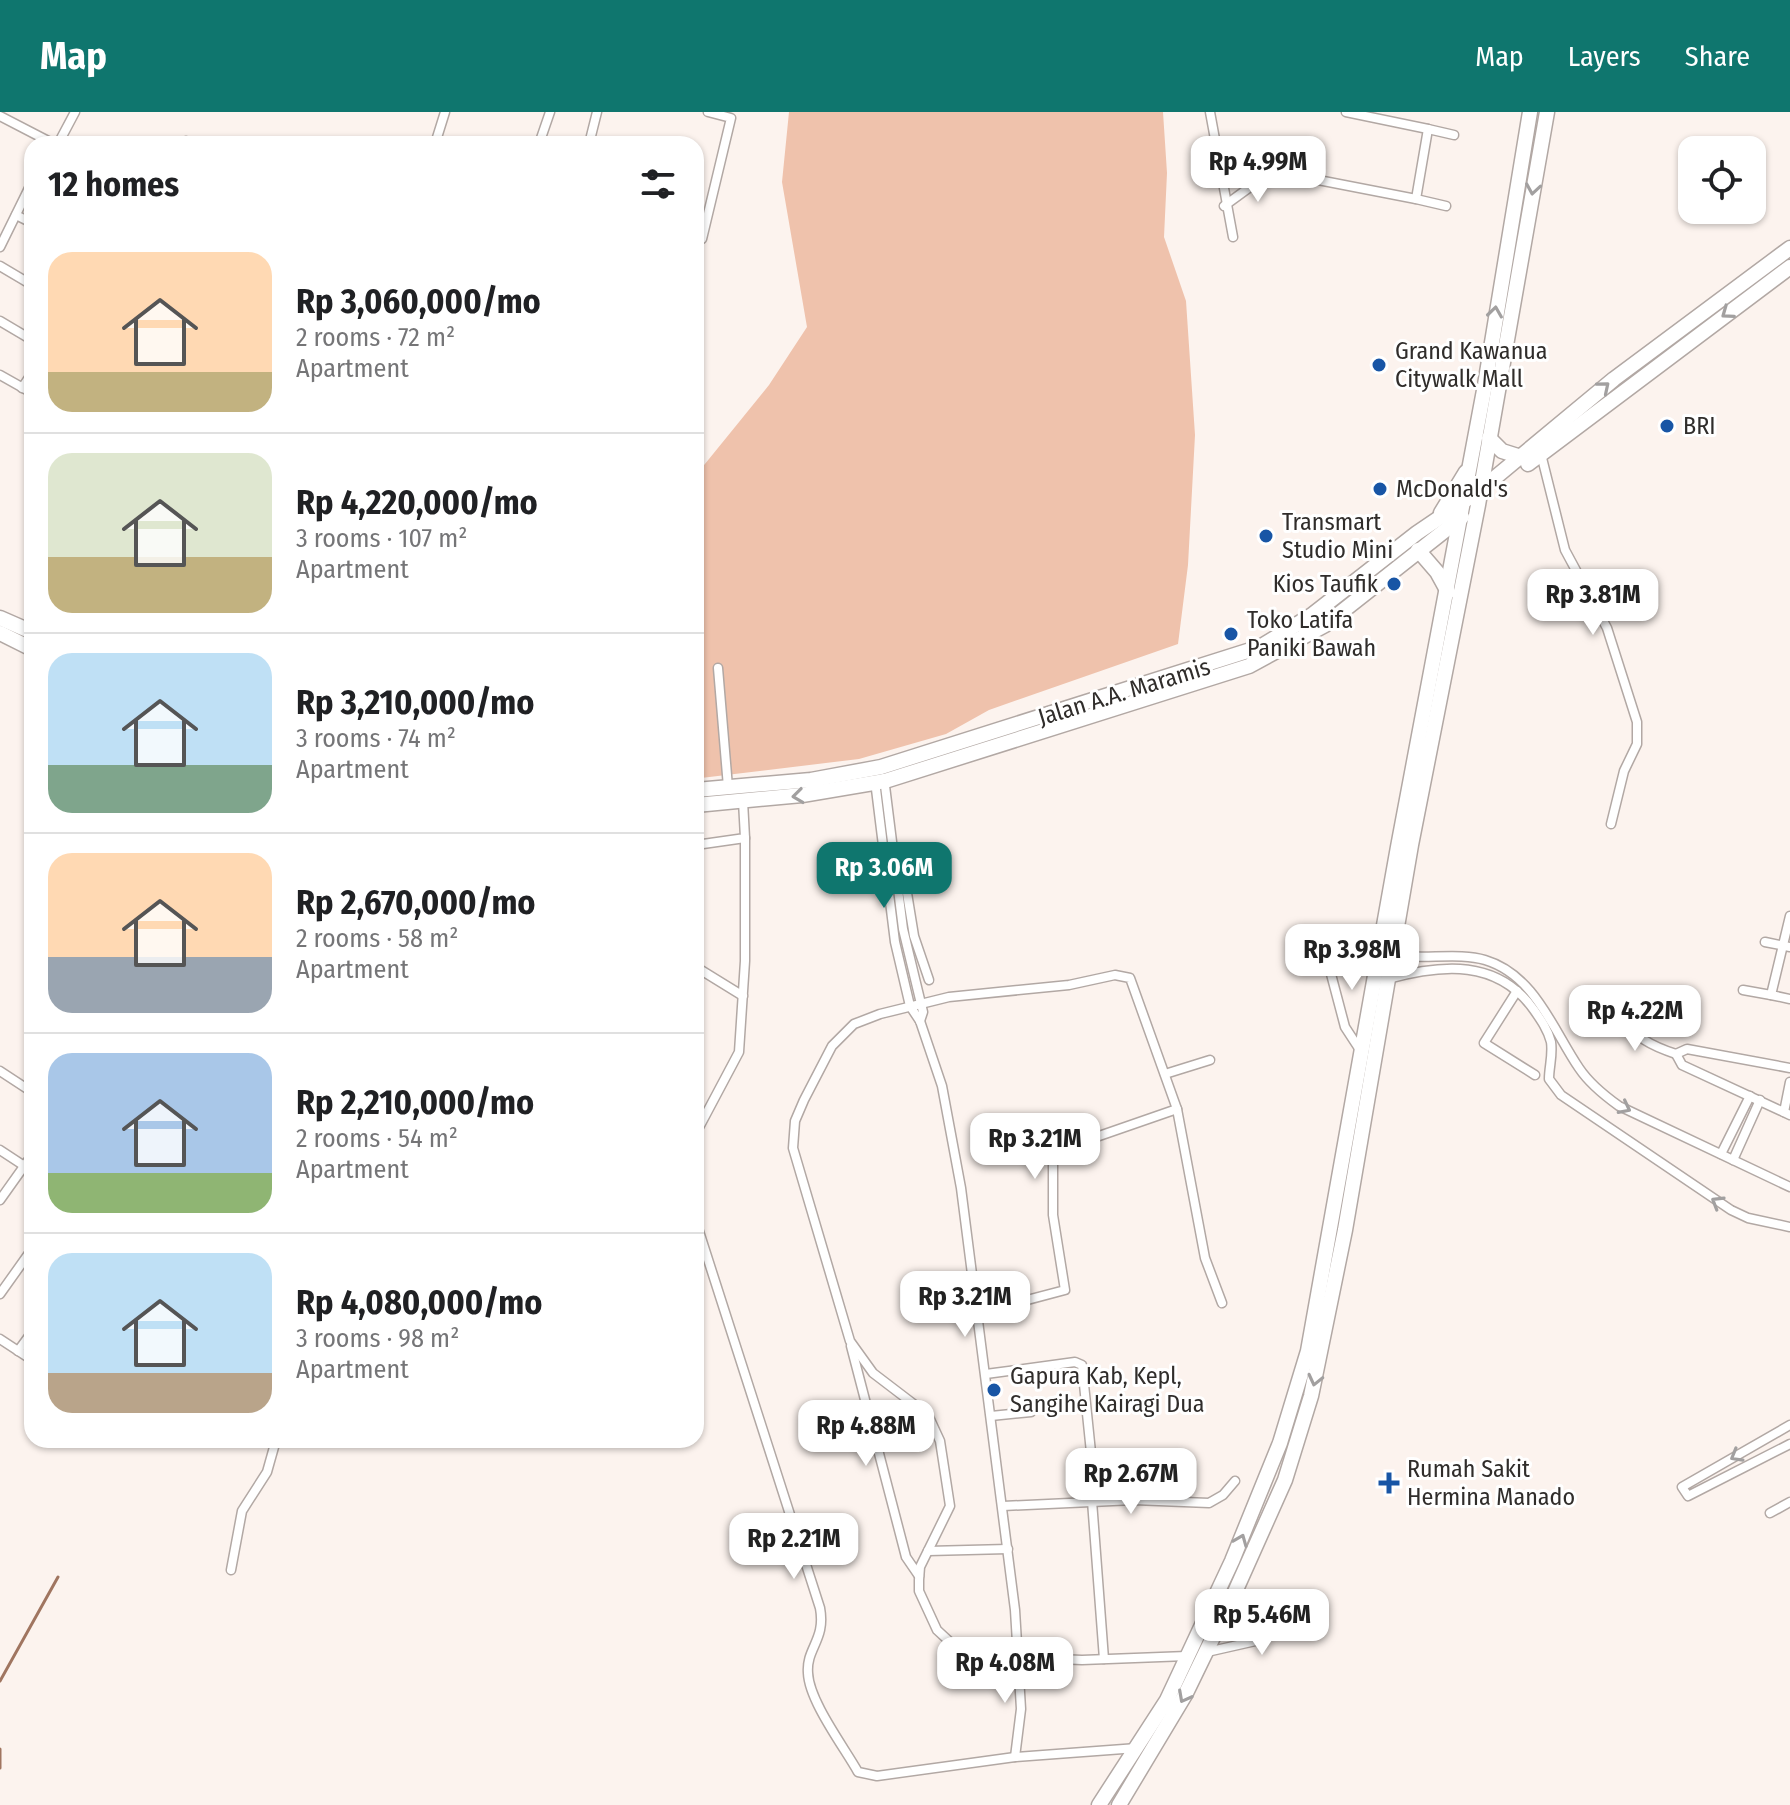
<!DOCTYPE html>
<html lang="en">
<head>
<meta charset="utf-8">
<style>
	body { margin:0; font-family:"Fira Sans Condensed",sans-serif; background:#f2f2f2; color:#202124; height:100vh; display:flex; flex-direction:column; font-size:30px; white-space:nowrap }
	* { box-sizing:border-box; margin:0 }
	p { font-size:26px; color:#757577 }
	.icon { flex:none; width:44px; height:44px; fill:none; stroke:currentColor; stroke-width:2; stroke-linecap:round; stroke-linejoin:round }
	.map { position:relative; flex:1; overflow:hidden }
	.panel { position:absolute; left:24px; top:24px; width:680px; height:1312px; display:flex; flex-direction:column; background:#fff; border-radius:24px; box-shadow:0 2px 6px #0004 }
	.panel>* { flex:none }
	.tools { position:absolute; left:1678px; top:24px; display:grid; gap:16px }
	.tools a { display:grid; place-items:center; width:88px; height:88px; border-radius:16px; background:#fff; box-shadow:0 2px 6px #0004; font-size:40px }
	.price { position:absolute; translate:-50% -68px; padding:0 18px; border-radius:16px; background:#fff; color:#222; font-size:26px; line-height:52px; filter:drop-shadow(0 2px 4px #0008) }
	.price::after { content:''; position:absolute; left:50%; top:48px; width:24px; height:18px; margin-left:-12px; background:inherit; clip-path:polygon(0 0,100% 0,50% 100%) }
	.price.selected { background:#0f766e; color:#fff }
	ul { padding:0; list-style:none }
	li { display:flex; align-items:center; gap:24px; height:200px; padding:0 24px }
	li+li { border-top:2px solid #e0e0e0 }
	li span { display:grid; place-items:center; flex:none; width:224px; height:160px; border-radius:24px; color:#555 }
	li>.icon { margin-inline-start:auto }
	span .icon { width:96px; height:96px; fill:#fffc; stroke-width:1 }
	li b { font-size:34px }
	h2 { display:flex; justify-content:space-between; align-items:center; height:96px; padding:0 24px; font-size:34px }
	header { display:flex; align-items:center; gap:48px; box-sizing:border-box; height:112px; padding:0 40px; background:#0f766e; color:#fff }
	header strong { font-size:38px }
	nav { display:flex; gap:44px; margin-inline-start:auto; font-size:28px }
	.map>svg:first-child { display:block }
</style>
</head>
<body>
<header>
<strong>Map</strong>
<nav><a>Map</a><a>Layers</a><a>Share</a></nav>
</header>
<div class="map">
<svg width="1790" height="1693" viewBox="0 0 1790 1693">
	<rect width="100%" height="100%" fill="#fcf3ee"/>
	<path fill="#efc2ac" d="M789,0h374l4,61 -3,64 22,64 9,134 -7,130 -10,79 -189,66 -43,24 -87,25 -158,19 -5,-44v-259l73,-90 38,-58 -25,-145z"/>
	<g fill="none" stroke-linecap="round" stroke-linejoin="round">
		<g stroke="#a07560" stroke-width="3">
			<path d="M0,1569l58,-104"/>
			<path d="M0,1637v19"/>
		</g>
		<defs>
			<g id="minor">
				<path d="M1210,0l23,125"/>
				<path d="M1346,0l82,17 -12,70 30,7"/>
				<path d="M0,4l54,28"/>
				<path d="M1428,17l26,6"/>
				<path d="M58,32l17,-32"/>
				<path d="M186,32v-3"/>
				<path d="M435,32l10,-32"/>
				<path d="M539,32l11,-32"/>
				<path d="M589,32l8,-32"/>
				<path d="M1215,40l57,19 144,28"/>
				<path d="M1224,94l48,-35"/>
				<path d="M16,103l16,8"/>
				<path d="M696,131l6,-4 29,-121 -23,-6"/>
				<path d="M0,135l32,-65"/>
				<path d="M0,154l32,19"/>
				<path d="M0,209l32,19"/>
				<path d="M0,263l32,18"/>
				<path d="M22,276l10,-15"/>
				<path d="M1541,342l24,96 42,78 30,94v22l-13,27 -13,53"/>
				<path d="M718,556l10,119"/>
				<path d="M884,666l19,151 20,83 -3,9"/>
				<path d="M875,669l20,161 15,64 10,15 22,65 19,102 54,422 6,99 -6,48"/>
				<path d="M696,733l49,-7 -2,-37"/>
				<path d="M896,772l10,3 8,49 15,44"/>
				<path d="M1790,804l-19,79 19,4"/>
				<path d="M1322,828l23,87 17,26"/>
				<path d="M1765,830l25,5"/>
				<path d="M1393,843c29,5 67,-3 92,5 50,15 68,70 94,108 10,15 26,28 40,38l171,81"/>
				<path d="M696,855l47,29"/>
				<path d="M1388,867c54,-15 110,-20 146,31 7,10 14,20 17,32 2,13 -2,25 -2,37l12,16 170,115 17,8 42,9"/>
				<path d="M1743,878l28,5"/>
				<path d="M1517,879l-33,52 51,32"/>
				<path d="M1622,904c13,22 30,30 54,38"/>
				<path d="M1790,956l-103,-19 -11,5 6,11 108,50"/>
				<path d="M0,959l32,21"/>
				<path d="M1165,962l45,-14"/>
				<path d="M1784,1000l6,-30"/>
				<path d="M696,1021l43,-81 6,-91v-123"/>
				<path d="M0,1038l32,21"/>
				<path d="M1721,1042l29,-58"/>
				<path d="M1733,1048l27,-60"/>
				<path d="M0,1088l32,-45"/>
				<path d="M696,1110l124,386c6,32 -14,40 -12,65 1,28 36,74 50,99l19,4 138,-19 122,-9"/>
				<path d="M0,1182l32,-45"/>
				<path d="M978,1201l87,-23 -12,-75v-56l23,-15 101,-35"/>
				<path d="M0,1227l32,21"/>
				<path d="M851,1234l55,211 13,19"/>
				<path d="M18,1239l14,-19"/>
				<path d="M986,1262l89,-12 7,3 14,136"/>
				<path d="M991,1304l40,-4"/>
				<path d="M1790,1313l-108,62 6,9 102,-52"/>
				<path d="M1092,1389l12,158"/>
				<path d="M1003,1394l131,-6 75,3 14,-8 12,-14"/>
				<path d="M1770,1401l20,-11"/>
				<path d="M928,1439l80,-2"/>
				<path d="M231,1458l11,-59 25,-39 9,-32"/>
				<path d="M1207,1540l53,-12 5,-8 3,-22"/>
				<path d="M1187,1544l-105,4 -94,-4 -38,-14 -13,-12 -18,-39v-11l1,-13 30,-61 -10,-65 -12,-26 -55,-42 -23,-32 -57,-193 2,-27 9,-21 28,-54 22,-22 26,-10 69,-17 120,-12 46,-10 15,3 47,131 28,149 17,45"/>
			</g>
			<g id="trunk">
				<path d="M1489,326l13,13 19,6"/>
				<path d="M1528,352l262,-197"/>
				<path d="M1441,401l25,-41"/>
				<path d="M1418,438l19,22 11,20"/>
				<path d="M0,506l32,14"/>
				<path d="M0,521l32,16"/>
				<path d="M696,678l115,-10 70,-13 379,-120 52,-32 105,-82 62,-42 135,-112 176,-131"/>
				<path d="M696,693l106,-10 83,-14 364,-115 76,-41 137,-108"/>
				<path d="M1099,1693l68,-105 65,-139 48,-118 28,-92 90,-504 87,-462 45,-273"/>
				<path d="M1119,1693l66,-110 50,-103 50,-112 26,-84 34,-166 66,-385 67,-340 69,-393"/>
			</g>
		</defs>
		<use href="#minor" stroke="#b2a8a4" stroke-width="11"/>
		<use href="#trunk" stroke="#b2a8a4" stroke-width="17"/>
		<use href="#minor" stroke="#fff" stroke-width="8"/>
		<use href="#trunk" stroke="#fff" stroke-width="14"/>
	</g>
	<defs><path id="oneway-chevron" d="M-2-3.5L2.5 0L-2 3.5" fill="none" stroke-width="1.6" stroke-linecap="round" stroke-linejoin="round" transform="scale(2)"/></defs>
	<g stroke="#a2a0a0">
		<use href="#oneway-chevron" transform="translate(1533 77) rotate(99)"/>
		<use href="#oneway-chevron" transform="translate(1495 200) rotate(-82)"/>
		<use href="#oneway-chevron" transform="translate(1727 201) rotate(144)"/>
		<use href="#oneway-chevron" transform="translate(1604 275) rotate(-40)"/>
		<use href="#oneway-chevron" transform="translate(798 684) rotate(173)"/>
		<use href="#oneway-chevron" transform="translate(1625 996) rotate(27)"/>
		<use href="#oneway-chevron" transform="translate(1717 1090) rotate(-149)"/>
		<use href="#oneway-chevron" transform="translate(1315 1268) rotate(103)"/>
		<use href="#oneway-chevron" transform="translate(1736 1344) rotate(150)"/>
		<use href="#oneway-chevron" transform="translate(1241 1428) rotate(-68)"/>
		<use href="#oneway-chevron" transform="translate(1184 1585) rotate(118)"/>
	</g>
	<g fill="#1855a5" stroke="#fff" stroke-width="3">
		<circle cx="1379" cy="253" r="8"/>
		<circle cx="1667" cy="314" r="8"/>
		<circle cx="1380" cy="377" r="8"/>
		<circle cx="1266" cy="424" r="8"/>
		<circle cx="1394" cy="472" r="8"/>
		<circle cx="1231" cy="522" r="8"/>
		<circle cx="994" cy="1278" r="8"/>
		<path d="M1385 1359h8v8h8v8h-8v8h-8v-8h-8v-8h8z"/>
	</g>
	<g text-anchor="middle" stroke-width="6" stroke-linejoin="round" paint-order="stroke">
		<g font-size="24" fill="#302d2b" stroke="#fff" text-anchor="start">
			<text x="1395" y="247">Grand Kawanua<tspan x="1395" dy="28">Citywalk Mall</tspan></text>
			<text x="1683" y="322">BRI</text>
			<text x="1396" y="385">McDonald's</text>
			<text x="1282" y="418">Transmart<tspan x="1282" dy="28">Studio Mini</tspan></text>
			<text x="1378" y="480" text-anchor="end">Kios Taufik</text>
			<text x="1247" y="516">Toko Latifa<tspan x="1247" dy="28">Paniki Bawah</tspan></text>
			<text x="1010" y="1272">Gapura Kab, Kepl,<tspan x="1010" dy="28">Sangihe Kairagi Dua</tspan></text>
			<text x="1407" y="1365">Rumah Sakit<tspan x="1407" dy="28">Hermina Manado</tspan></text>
		</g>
		<g font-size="24" fill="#302d2b" stroke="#fff">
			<text transform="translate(1124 580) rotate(-17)" y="8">Jalan A.A. Maramis</text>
		</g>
	</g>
</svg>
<div class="tools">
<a><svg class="icon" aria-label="locate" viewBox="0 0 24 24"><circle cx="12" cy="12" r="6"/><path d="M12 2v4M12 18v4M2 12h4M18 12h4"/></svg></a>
</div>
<b class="price" style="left:1258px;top:92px">Rp 4.99M</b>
<b class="price" style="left:1593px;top:525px">Rp 3.81M</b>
<b class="price selected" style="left:884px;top:798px">Rp 3.06M</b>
<b class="price" style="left:1352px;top:880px">Rp 3.98M</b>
<b class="price" style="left:1635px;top:941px">Rp 4.22M</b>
<b class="price" style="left:1035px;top:1069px">Rp 3.21M</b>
<b class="price" style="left:965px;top:1227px">Rp 3.21M</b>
<b class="price" style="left:866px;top:1356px">Rp 4.88M</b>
<b class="price" style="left:1131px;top:1404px">Rp 2.67M</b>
<b class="price" style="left:794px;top:1469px">Rp 2.21M</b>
<b class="price" style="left:1262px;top:1545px">Rp 5.46M</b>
<b class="price" style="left:1005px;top:1593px">Rp 4.08M</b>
<section class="panel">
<h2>12 homes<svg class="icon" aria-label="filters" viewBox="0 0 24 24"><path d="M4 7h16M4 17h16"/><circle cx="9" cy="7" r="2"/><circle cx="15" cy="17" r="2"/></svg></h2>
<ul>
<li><span style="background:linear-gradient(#ffd9b3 75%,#c2b280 0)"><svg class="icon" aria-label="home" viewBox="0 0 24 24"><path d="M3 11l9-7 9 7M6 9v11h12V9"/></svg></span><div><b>Rp 3,060,000/mo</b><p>2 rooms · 72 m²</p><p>Apartment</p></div></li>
<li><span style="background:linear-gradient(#dfe7d0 65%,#c2b280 0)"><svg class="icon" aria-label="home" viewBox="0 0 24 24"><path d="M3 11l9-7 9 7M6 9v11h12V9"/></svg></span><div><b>Rp 4,220,000/mo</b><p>3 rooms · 107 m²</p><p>Apartment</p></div></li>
<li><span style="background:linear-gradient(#bfe0f5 70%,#7fa58c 0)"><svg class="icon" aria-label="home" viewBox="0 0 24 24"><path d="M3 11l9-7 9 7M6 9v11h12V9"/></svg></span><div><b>Rp 3,210,000/mo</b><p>3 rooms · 74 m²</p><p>Apartment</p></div></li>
<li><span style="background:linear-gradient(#ffd9b3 65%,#9aa5b1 0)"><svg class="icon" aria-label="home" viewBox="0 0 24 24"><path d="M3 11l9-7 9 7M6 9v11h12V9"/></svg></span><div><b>Rp 2,670,000/mo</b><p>2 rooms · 58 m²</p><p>Apartment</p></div></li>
<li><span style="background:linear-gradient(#a9c7e8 75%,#8fb573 0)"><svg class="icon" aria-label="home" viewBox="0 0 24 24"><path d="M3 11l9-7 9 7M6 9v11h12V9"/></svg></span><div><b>Rp 2,210,000/mo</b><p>2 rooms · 54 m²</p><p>Apartment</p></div></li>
<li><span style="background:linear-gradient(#bfe0f5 75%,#b9a48a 0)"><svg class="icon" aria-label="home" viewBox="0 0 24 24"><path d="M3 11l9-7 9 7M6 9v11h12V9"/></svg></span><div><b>Rp 4,080,000/mo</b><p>3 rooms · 98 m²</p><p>Apartment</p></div></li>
</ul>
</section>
</div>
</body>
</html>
